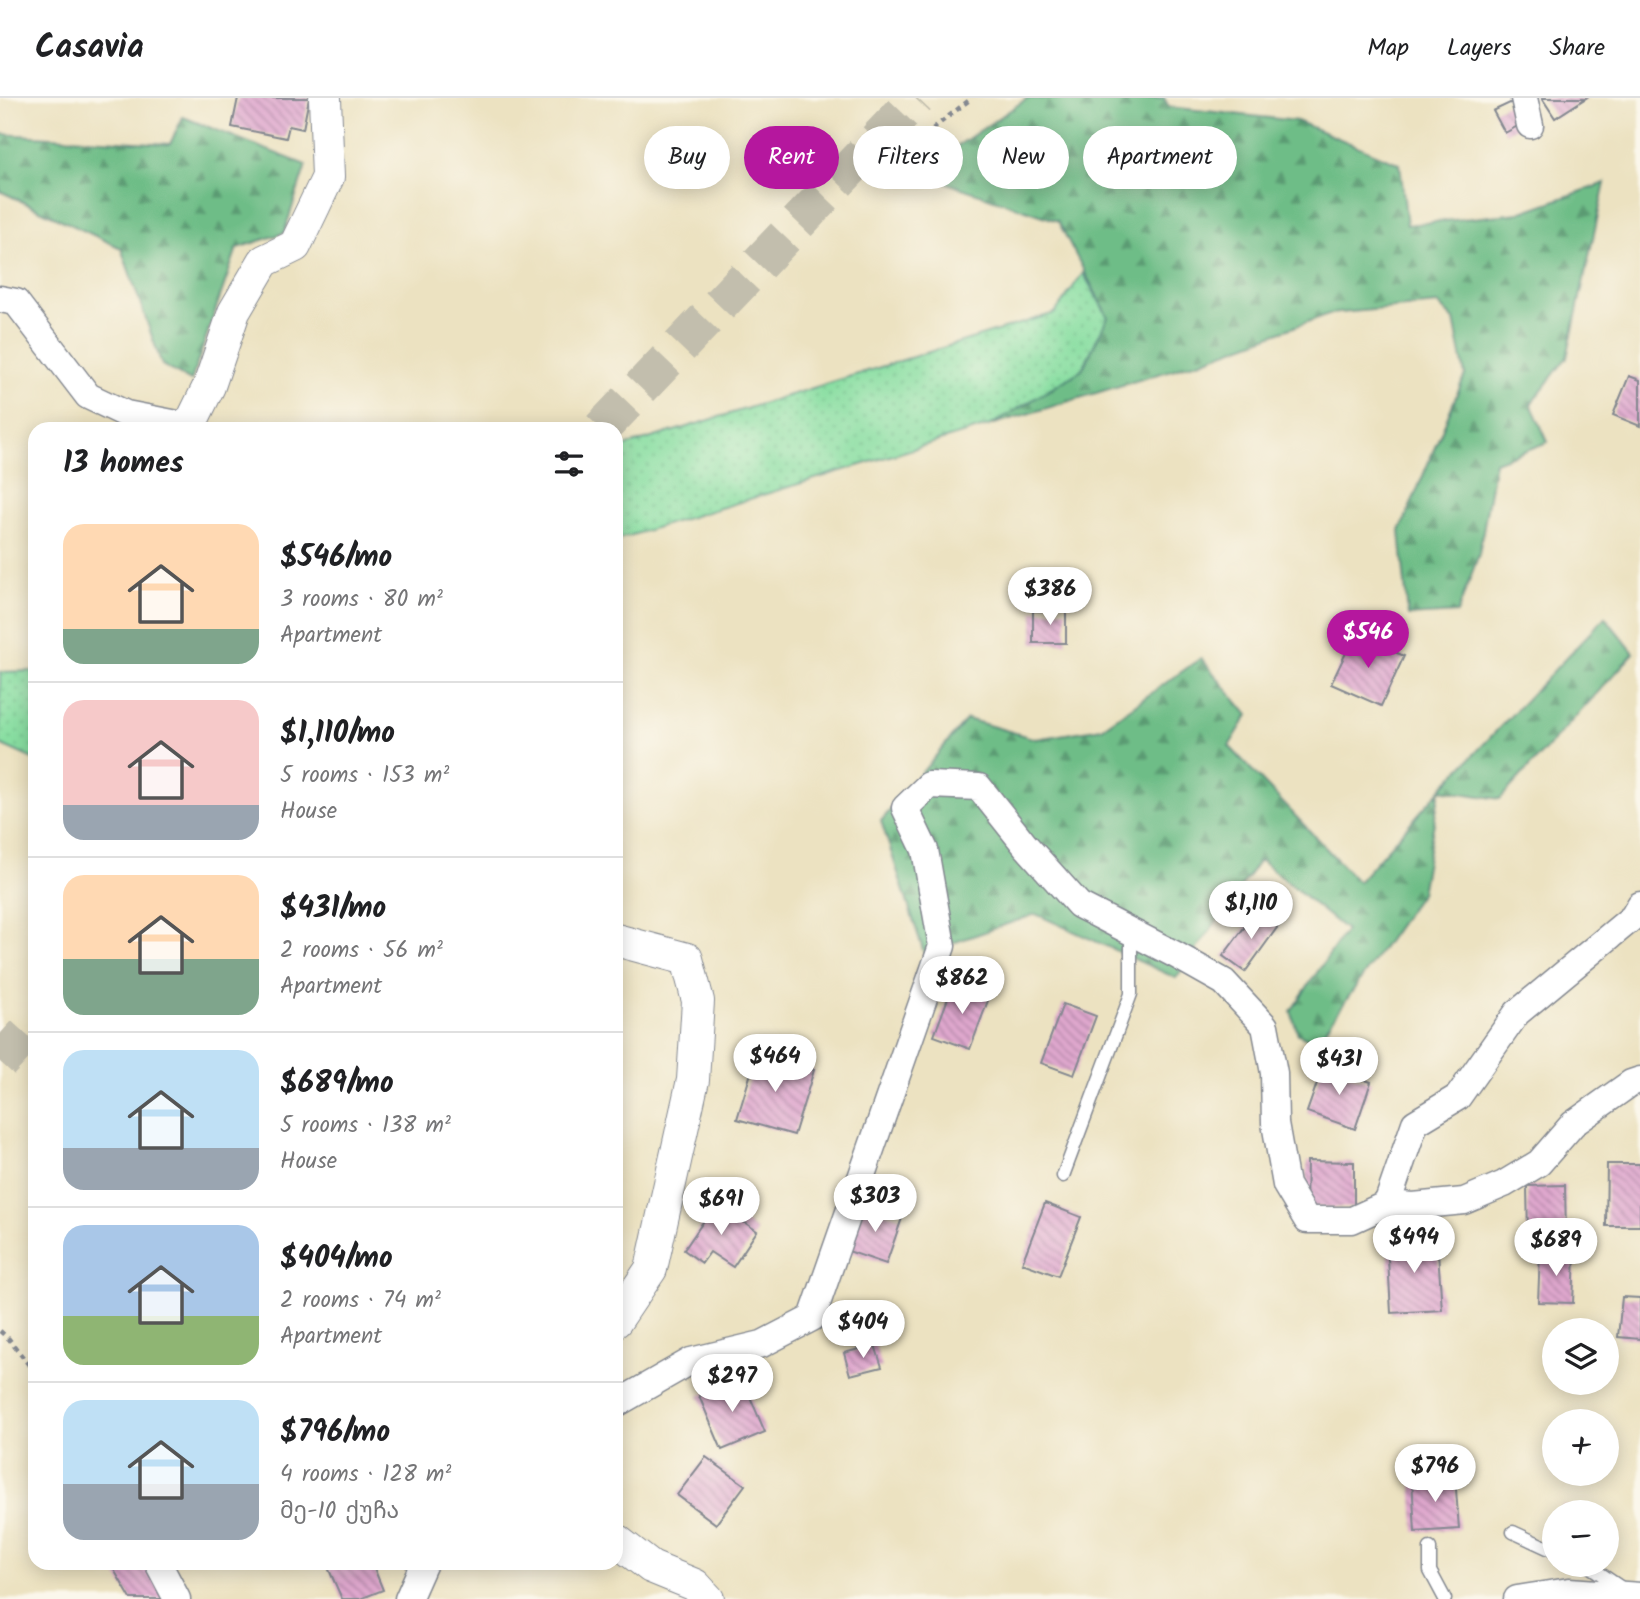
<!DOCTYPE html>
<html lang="en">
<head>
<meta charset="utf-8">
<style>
	body { margin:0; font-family:Kalam,"Noto Sans Georgian",sans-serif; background:#f6f6f6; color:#202124; height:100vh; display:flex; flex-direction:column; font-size:26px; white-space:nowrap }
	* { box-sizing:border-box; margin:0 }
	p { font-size:23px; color:#757577 }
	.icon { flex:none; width:38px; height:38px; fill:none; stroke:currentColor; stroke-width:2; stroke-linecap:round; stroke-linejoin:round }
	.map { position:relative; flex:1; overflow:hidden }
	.details { position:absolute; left:28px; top:324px; width:595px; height:1148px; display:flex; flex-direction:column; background:#fff; border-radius:21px; box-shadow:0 4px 18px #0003 }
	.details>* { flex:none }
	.hud { position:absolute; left:644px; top:28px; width:665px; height:63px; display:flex; gap:14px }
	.buttons { position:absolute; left:1542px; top:1220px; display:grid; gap:14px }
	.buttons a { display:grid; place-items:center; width:77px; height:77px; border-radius:50%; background:#fff; box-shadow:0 4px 18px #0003; font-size:35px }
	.price { position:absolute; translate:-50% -60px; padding:0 16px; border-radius:24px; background:#fff; color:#222; font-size:23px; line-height:46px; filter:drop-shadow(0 2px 4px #0008) }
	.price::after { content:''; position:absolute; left:50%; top:42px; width:21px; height:16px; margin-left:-10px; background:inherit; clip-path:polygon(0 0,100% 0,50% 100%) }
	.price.active { background:#b5179e; color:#fff }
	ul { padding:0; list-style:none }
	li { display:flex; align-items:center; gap:21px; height:175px; padding:0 35px }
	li+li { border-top:2px solid #e0e0e0 }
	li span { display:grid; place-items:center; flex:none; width:196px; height:140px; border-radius:21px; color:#555 }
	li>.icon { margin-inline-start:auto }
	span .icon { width:84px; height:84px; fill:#fffc; stroke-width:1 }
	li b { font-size:30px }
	h2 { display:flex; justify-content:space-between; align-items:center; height:84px; padding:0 35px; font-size:30px }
	.chip { padding:0 24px; border-radius:32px; background:#fff; box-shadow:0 4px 18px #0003; font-size:24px; line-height:63px }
	.chip.active { background:#b5179e; color:#fff }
	header { display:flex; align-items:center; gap:42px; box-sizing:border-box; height:98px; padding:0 35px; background:#fff; border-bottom:2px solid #e0e0e0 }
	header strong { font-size:33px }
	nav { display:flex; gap:38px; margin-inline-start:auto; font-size:24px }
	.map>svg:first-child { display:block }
</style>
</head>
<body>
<header>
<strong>Casavia</strong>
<nav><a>Map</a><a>Layers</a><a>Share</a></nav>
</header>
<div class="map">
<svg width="1640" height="1501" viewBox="0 0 1640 1501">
	<defs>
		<pattern id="grass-dots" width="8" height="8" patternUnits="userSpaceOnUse" patternTransform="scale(1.75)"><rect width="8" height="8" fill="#88dea1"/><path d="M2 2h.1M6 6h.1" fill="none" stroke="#75bf8d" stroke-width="1.8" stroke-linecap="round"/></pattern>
		<pattern id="forest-firs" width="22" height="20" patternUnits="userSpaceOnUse" patternTransform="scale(1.75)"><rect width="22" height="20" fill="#6ebd87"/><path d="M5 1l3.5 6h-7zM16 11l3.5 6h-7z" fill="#5a9a72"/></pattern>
		<pattern id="building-back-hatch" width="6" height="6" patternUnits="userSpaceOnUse" patternTransform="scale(1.75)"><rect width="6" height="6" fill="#dfa7cd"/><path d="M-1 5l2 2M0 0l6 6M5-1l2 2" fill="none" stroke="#b488aa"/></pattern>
	</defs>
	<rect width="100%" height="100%" fill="#fbf7ec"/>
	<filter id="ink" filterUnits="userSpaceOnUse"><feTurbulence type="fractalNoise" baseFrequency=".0143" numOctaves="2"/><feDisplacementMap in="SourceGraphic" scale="14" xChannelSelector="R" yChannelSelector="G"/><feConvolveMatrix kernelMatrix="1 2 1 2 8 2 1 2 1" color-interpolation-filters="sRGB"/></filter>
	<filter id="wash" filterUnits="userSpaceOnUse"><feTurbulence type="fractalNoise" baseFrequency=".00686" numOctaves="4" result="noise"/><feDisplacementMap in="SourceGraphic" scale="28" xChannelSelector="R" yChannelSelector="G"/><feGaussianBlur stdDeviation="1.57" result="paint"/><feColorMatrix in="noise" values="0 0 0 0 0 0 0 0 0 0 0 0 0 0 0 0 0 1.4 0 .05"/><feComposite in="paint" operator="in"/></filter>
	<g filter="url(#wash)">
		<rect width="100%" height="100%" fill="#ece2c1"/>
		<g fill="url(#grass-dots)" stroke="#528680" stroke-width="2">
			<path d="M1083,175l25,44 -26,53 -91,55 -375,115v-91l439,-136z"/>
			<path d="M35,573v89l-35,-16v-72z"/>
		</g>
		<g fill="url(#forest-firs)" stroke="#447672" stroke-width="2">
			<path d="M1028,0h136l5,9 128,14 103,43 7,61 112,-12 86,-30 -38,174 -36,47 17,38 -53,20 -16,92 -22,59 -49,3 -8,-85 65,-156 -11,-55 -16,-16 -109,10 -128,47 -210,64 91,-55 26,-53 -50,-96 -140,-48z"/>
			<path d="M183,19l123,48 -22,68 -47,15 -46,133 -29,-16 -41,-117 -121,-57v-57l170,10z"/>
			<path d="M1605,519l29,36 -134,146 -60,-9 -19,103 -104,149 -19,-8 -7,-23 55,-81 -86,-70 -84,118 -140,-64 -112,39 -43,-132 86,-102 69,20 66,-11 99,-70 47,57 -19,31 129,136 82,-92z"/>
		</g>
		<g id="blocks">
			<g fill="url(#building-back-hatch)">
				<path d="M238,0h71l-6,31 -14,-3 -3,12 -54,-11z"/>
				<path d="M1542,0h44l-31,20z"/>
				<path d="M1512,4l11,21 -18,10 -12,-22z"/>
				<path d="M1629,278l11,4v46l-27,-11z"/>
				<path d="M1066,512v33h-33v-32z"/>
				<path d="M1355,536l49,22 -23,50 -50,-22z"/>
				<path d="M1258,811l21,16 -34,47 -22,-16z"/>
				<path d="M954,884l36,13 -20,54 -36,-13z"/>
				<path d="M1063,906l33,12 -22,59 -33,-12z"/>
				<path d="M757,955l57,17 -20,65 -57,-16z"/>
				<path d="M1323,968l48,16 -16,47 -48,-17z"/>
				<path d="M1307,1063l47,1v46l-48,-1z"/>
				<path d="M1607,1066h33v62h-34z"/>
				<path d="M1565,1087l1,51h-38l-1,-50z"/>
				<path d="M716,1105l41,28 -24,36 -23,-15 -8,11 -18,-13z"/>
				<path d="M1045,1105l36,14 -23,59 -36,-13z"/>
				<path d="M864,1107l38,13 -16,46 -38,-13z"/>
				<path d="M1437,1139l5,73 -51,3 -4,-73z"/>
				<path d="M1540,1155l35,2 -2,48 -35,-1z"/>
				<path d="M1622,1199l18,1v41l-22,-2z"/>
				<path d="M875,1247l7,22 -32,8 -6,-22z"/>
				<path d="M742,1280l23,54 -43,18 -23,-54z"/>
				<path d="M706,1359l39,28 -29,39 -39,-29z"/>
				<path d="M1455,1378l4,53 -44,3 -3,-54z"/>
				<path d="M1562,1407l29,6v1h-30z"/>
				<path d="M110,1465h37l21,36h-37z"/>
				<path d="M326,1465h46l11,27 -23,9h-18z"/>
			</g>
		</g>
	</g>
	<g filter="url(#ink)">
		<use href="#blocks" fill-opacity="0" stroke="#848890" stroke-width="2"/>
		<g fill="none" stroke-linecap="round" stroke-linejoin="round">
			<g stroke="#c2bead" stroke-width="38" stroke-dasharray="38 19" stroke-linecap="butt">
				<path d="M601,331l316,-331"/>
				<path d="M0,964l35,-38"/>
			</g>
			<defs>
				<g id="service">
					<path d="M1063,1078l68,-182v-63"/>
					<path d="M1513,1434l41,19"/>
					<path d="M1430,1450v23l15,28"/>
					<path d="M1586,1466l37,25"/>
				</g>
				<g id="minor">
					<path d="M1524,0l6,27"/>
					<path d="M0,201l16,3 72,94 38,18 62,12"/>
					<path d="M1387,1106l28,-81 43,-26 59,-84 116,-96 7,-12"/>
					<path d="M616,1306l75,-43 71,-17 50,-26 130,-372 -17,-96 -20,-42 24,-23 50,2 46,58 54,60 97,50 48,27 41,44 9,47 1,50 11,62 21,35h45l35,-16 26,2 51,-5 40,-17 35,-21 34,-39 58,-41 9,-3"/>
					<path d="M158,1465l19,36"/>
					<path d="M408,1501l16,-36"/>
					<path d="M1517,1501l52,-8 71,5"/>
				</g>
				<g id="tertiary">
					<path d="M188,331l21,-43 25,-74 30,-51 31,-15 33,-69 -3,-79"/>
					<path d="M616,842l71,19 11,42 -5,79 -42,189 -35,52"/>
					<path d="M616,1442l35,27 44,18 13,14"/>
				</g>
			</defs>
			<use href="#service" stroke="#848890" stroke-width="15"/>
			<use href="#minor" stroke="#848890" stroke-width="29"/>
			<use href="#tertiary" stroke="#848890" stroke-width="34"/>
			<g stroke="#848890" stroke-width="4.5" stroke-dasharray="5 5" stroke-linecap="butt">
				<path d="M917,43l55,-43"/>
				<path d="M0,1233l9,8 26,34"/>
			</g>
			<use href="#service" stroke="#fff" stroke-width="12"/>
			<use href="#minor" stroke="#fff" stroke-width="26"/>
			<use href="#tertiary" stroke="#fff" stroke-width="32"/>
		</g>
	</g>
</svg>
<div class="buttons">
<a><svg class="icon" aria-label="layers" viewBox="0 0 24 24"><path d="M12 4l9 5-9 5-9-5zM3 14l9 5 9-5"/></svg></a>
<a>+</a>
<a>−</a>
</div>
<b class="price" style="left:1050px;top:529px">$386</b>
<b class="price active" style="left:1368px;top:572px">$546</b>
<b class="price" style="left:1251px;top:843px">$1,110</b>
<b class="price" style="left:962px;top:918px">$862</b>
<b class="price" style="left:775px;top:996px">$464</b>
<b class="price" style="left:1339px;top:999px">$431</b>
<b class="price" style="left:875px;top:1136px">$303</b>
<b class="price" style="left:721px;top:1139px">$691</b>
<b class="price" style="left:1414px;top:1177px">$494</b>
<b class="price" style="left:1556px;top:1180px">$689</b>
<b class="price" style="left:863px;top:1262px">$404</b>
<b class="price" style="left:732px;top:1316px">$297</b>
<b class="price" style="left:1435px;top:1406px">$796</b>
<div class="hud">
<a class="chip">Buy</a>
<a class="chip active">Rent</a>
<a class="chip">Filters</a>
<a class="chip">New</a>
<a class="chip">Apartment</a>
</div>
<section class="details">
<h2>13 homes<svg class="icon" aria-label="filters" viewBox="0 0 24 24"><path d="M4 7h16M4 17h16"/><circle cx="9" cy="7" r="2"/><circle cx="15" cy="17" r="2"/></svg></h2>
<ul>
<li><span style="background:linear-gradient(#ffd9b3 75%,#7fa58c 0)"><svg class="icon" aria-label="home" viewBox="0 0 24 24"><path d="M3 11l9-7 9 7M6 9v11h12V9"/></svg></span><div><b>$546/mo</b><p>3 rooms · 80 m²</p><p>Apartment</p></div></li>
<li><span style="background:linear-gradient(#f6c9c9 75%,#9aa5b1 0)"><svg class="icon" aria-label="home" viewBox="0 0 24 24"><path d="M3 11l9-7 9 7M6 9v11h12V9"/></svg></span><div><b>$1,110/mo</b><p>5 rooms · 153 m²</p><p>House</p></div></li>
<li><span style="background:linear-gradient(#ffd9b3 60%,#7fa58c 0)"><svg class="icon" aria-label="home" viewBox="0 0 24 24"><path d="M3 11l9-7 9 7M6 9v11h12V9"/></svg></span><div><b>$431/mo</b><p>2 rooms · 56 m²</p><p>Apartment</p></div></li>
<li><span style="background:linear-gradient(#bfe0f5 70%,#9aa5b1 0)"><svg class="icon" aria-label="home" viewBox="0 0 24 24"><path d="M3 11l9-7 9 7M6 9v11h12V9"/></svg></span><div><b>$689/mo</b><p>5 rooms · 138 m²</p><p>House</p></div></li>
<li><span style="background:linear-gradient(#a9c7e8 65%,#8fb573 0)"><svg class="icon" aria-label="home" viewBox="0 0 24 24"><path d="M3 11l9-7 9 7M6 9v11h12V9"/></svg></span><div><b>$404/mo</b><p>2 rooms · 74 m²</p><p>Apartment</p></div></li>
<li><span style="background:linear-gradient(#bfe0f5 60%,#9aa5b1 0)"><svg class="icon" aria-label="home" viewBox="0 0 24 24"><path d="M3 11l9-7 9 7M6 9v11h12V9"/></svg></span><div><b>$796/mo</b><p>4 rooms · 128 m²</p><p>მე-10 ქუჩა</p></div></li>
</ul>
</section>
</div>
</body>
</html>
